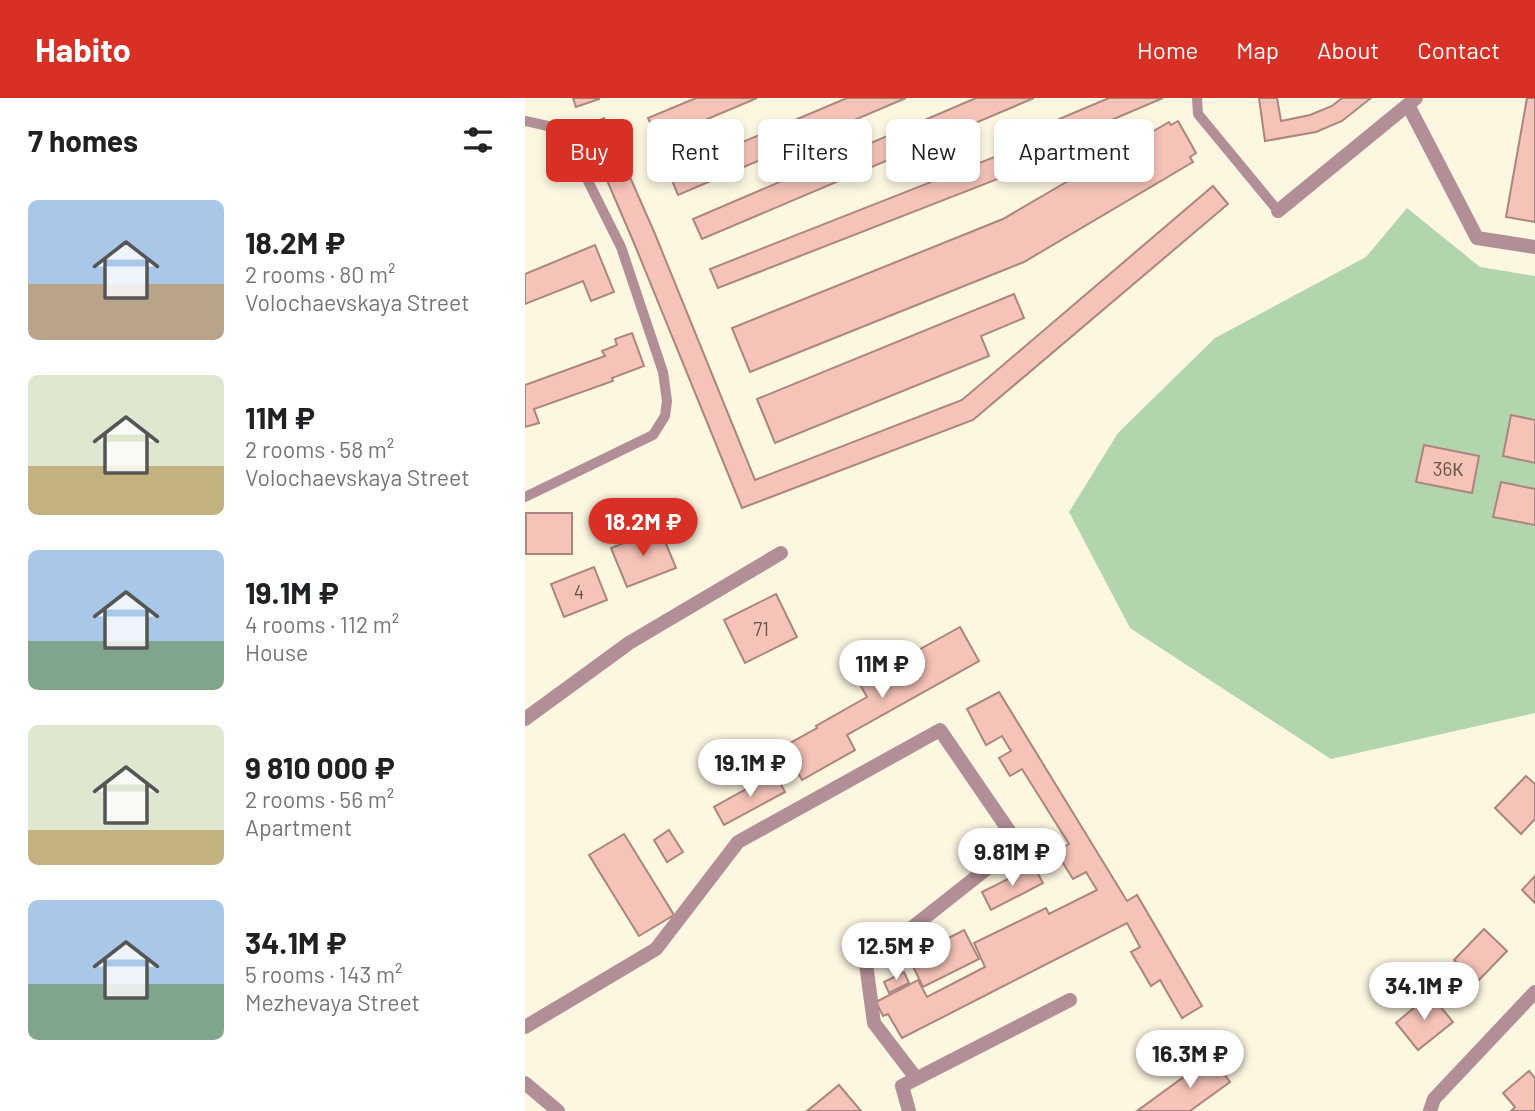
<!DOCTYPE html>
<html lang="en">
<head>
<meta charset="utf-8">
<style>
	body { margin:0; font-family:Barlow,sans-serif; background:#f6f6f6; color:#202124; height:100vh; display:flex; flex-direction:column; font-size:26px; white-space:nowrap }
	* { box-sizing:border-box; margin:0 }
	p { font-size:23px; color:#757577 }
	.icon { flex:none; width:38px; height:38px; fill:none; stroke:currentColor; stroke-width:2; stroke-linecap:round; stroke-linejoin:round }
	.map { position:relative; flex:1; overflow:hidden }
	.side { display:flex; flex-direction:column; background:#fff; width:525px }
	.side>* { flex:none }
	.top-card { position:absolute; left:21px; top:21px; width:665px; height:63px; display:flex; gap:14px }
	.price { position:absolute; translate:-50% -60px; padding:0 16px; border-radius:24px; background:#fff; color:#222; font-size:23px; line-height:46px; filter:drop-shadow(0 2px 4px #0008) }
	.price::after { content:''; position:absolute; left:50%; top:42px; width:21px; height:16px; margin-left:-10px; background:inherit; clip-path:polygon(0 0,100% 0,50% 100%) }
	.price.active { background:#d93025; color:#fff }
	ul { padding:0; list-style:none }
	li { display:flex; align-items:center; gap:21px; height:175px; padding:0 28px }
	li span { display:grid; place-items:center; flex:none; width:196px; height:140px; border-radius:10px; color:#555 }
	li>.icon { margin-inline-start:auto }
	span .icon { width:84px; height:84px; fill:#fffc; stroke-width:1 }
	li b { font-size:30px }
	h2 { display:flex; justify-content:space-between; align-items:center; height:84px; padding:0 28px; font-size:30px }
	.chip { padding:0 24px; border-radius:10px; background:#fff; box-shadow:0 4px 10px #0003; font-size:24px; line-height:63px }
	.chip.active { background:#d93025; color:#fff }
	header { display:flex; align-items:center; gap:42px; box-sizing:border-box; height:98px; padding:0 35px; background:#d93025; color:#fff }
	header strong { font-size:33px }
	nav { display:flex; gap:38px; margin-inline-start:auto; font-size:24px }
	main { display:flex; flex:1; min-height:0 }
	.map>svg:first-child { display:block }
</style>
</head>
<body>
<header>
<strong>Habito</strong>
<nav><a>Home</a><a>Map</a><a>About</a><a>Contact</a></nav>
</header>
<main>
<section class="side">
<h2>7 homes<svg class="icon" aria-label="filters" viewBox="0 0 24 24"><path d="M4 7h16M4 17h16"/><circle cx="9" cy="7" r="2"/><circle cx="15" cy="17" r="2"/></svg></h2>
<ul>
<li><span style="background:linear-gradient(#a9c7e8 60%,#b9a48a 0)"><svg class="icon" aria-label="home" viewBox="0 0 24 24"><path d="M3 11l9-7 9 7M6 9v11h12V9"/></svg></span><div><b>18.2M ₽</b><p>2 rooms · 80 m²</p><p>Volochaevskaya Street</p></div></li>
<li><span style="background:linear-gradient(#dfe7d0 65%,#c2b280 0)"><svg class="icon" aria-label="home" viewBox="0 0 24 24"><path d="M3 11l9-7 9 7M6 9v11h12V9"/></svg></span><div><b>11M ₽</b><p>2 rooms · 58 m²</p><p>Volochaevskaya Street</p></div></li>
<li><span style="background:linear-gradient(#a9c7e8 65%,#7fa58c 0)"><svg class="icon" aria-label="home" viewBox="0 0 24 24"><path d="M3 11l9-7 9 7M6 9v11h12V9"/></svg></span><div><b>19.1M ₽</b><p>4 rooms · 112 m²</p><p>House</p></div></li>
<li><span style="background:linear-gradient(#dfe7d0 75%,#c2b280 0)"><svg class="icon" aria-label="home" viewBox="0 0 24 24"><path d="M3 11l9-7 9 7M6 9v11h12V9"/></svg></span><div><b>9 810 000 ₽</b><p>2 rooms · 56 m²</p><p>Apartment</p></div></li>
<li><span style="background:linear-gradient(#a9c7e8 60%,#7fa58c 0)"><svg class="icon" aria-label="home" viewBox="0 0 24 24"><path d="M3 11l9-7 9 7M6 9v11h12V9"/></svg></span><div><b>34.1M ₽</b><p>5 rooms · 143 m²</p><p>Mezhevaya Street</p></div></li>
</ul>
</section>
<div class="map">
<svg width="1010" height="1013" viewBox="0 0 1010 1013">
	<rect width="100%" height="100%" fill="#fdf6e1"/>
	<path fill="#b2d5ad" d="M882,110l73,59 55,9v437l-204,46 -201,-131 -61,-116 49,-79 97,-95 151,-81z"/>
	<g fill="#f5c3b8" stroke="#ab867e" stroke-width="2">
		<path d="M48,0h26v1l-23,8z"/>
		<path d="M171,0h61l-99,42 -10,-22z"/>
		<path d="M322,0h59l-228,97 -9,-22z"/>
		<path d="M451,0h58l-332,141 -9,-20z"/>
		<path d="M584,0h54l-94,40 3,12 -354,138 -8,-19 353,-139 -4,-11z"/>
		<path d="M734,0h18l4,23 29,-6 22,-9 10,-8h29l-29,23 -26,11 -51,9z"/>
		<path d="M1002,0h8v124l-29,-5z"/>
		<path d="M79,20l51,116 100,246 207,-80 251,-214 15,18 -255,216 -231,88 -108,-265 -50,-116z"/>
		<path d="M653,23l18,32 -6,4 3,5 -169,100 -274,110 -18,-44 271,-109 166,-97 2,3z"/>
		<path d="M70,147l19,47 -23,9 -8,-20 -58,23v-30z"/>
		<path d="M489,196l10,24 -43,18 8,20 -214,87 -18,-44z"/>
		<path d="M107,235l12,33 -32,12 1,3 -79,28 5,14 -14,4v-42l80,-29 -3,-5 15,-6 -2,-6z"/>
		<path d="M986,317l24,5v43l-32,-7z"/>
		<path d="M899,347l55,11 -7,37 -56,-11z"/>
		<path d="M976,384l34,7v36l-42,-8z"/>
		<rect x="1" y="415" width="46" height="41"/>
		<path d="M135,431l16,39 -49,19 -16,-39z"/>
		<path d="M69,469l13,33 -43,17 -13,-33z"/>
		<path d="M251,496l21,43 -52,26 -21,-43z"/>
		<path d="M435,529l19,34 -132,74 8,15 -53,30 -19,-33 34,-19 -1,-2 51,-29 -8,-14z"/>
		<path d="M474,594l128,209 10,-6 65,111 -20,12 -22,-38 -9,6 -20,-34 9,-5 -13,-24 -225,115 -14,-24 -5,2 -7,-14 42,-22 9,17 58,-30 -11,-24 72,-35 3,6 48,-24 -11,-18 -13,7 -17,-27 13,-8 -47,-75 -12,7 -11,-18 12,-7 -9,-15 -16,9 -19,-36z"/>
		<path d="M250,675l10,19 -61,33 -10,-18z"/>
		<path d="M1001,678l9,8v35l-14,15 -26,-26z"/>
		<path d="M144,732l14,22 -16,10 -13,-22z"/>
		<path d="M99,736l50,81 -35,21 -50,-81z"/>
		<path d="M509,768l9,17 -52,27 -9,-18z"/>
		<path d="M1010,778v27l-13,-13z"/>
		<path d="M959,831l23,22 -30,31 -23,-22z"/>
		<path d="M439,832l15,29 -56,28 -14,-29z"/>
		<path d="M379,874l5,11 -20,10 -5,-11z"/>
		<path d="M905,896l23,28 -35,28 -22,-27z"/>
		<path d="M686,959l19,25 -40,29h-53z"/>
		<path d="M1004,973l6,7v33h-24l4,-4 -12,-14z"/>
		<path d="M314,987l22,26h-54z"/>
	</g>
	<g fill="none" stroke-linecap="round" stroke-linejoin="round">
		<g stroke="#b28e96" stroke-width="10">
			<path d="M672,0l1,16 80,97"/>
			<path d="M0,23l23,5 13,10 27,45 33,66 42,125 4,29 -2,15 -12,19 -128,62"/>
		</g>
		<g stroke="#b28e96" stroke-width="14">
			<path d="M883,7l69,133 58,9"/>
			<path d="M753,113l138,-113"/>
			<path d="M0,621l104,-76 152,-90"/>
			<path d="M0,929l131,-78 82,-107 202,-112 78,114 -152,120 8,59 42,55"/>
			<path d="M0,985l33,28"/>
			<path d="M384,1013l-7,-25 168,-86"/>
			<path d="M905,1013l4,-12 101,-107"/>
		</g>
	</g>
	<g text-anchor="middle" stroke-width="6" stroke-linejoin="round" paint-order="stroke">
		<g font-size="19" fill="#67574a">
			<text x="923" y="378">36К</text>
			<text x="54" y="501">4</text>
			<text x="236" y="538">71</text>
		</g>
	</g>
</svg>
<b class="price active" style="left:118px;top:460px">18.2M ₽</b>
<b class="price" style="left:357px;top:602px">11M ₽</b>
<b class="price" style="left:225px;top:701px">19.1M ₽</b>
<b class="price" style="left:487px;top:790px">9.81M ₽</b>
<b class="price" style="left:371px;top:884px">12.5M ₽</b>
<b class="price" style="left:899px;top:924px">34.1M ₽</b>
<b class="price" style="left:665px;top:992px">16.3M ₽</b>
<div class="top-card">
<a class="chip active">Buy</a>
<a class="chip">Rent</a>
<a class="chip">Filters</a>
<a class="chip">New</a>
<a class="chip">Apartment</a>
</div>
</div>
</main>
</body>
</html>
